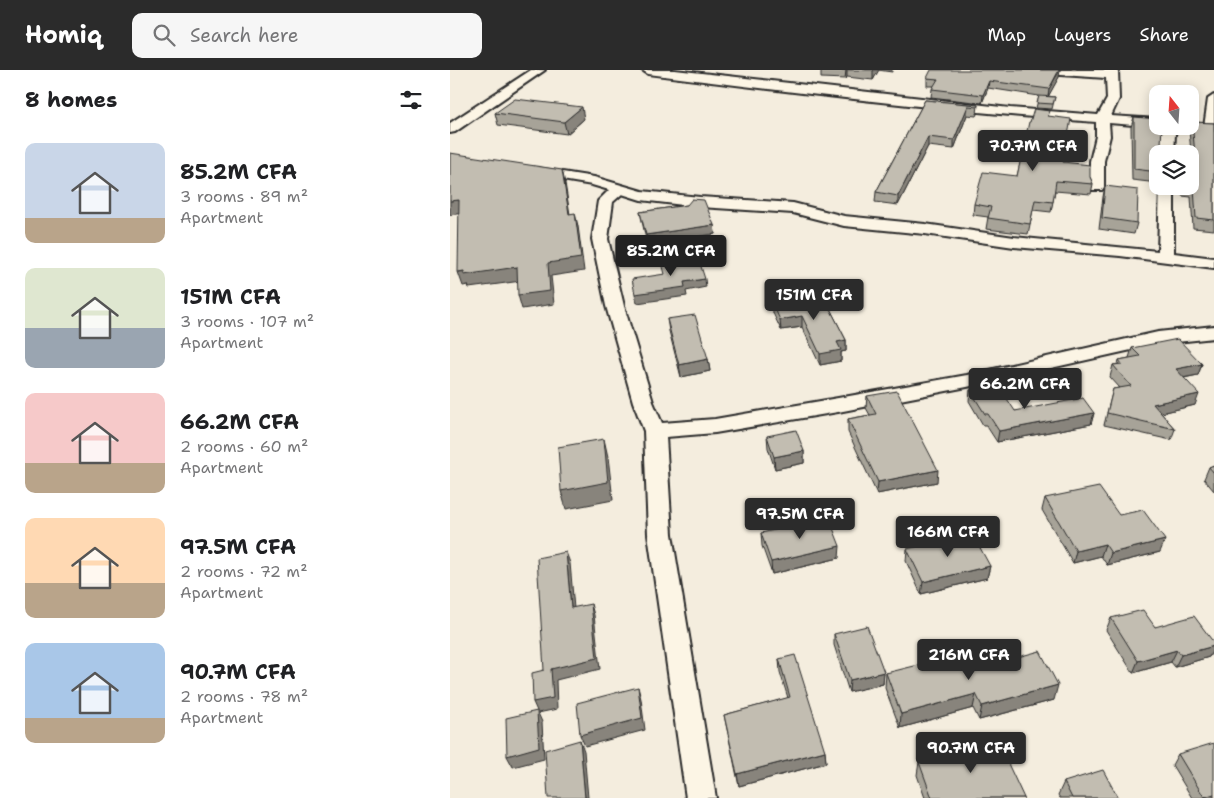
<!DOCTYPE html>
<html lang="en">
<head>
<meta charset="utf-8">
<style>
	body { margin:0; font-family:"Shantell Sans",sans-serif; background:#f6f6f6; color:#202124; height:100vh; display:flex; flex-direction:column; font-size:19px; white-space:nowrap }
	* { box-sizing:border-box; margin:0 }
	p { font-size:16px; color:#757577 }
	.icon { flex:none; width:28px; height:28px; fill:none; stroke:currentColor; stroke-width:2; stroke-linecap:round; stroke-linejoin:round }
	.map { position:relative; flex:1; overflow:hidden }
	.panel { display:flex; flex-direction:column; background:#fff; width:450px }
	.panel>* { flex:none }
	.needle { width:32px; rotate:343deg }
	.tools { position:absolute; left:699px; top:15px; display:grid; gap:10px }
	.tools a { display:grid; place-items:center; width:50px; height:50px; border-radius:10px; background:#fff; box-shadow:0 2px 12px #0003; font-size:25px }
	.price { position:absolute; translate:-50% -42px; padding:0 11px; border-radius:5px; background:#2b2b2b; color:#fff; font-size:16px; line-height:32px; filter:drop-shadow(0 1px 2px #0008) }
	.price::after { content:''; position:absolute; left:50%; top:30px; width:15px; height:11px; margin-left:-8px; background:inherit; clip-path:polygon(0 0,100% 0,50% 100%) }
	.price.selected { background:#222; color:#fff }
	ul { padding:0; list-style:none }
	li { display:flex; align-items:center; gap:15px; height:125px; padding:0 25px }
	li span { display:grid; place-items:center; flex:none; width:140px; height:100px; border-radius:10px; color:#555 }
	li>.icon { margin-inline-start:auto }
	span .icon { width:60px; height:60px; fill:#fffc; stroke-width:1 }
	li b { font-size:21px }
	h2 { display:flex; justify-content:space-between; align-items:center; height:60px; padding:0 25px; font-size:21px }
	header { display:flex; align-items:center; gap:30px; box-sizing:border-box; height:70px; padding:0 25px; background:#2b2b2b; color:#fff }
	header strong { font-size:24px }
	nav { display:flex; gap:28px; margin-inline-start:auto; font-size:18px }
	.search { width:350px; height:45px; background:#f6f6f6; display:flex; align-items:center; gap:12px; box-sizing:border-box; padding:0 18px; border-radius:10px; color:#757577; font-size:19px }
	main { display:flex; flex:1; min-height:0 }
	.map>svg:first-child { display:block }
</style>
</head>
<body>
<header>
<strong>Homiq</strong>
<div class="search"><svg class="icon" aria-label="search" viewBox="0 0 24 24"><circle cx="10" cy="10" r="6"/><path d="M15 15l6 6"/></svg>Search here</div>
<nav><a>Map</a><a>Layers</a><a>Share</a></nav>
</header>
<main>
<section class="panel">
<h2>8 homes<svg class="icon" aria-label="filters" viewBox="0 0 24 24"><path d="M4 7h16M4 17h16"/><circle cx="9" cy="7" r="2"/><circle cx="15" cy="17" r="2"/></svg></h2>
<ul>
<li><span style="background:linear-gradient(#c9d6e8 75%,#b9a48a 0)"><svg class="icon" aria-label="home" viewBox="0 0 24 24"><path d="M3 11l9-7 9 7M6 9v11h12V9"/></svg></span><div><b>85.2M CFA</b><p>3 rooms · 89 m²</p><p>Apartment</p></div></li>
<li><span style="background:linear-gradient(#dfe7d0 60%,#9aa5b1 0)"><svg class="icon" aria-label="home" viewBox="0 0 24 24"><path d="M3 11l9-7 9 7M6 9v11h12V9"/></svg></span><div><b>151M CFA</b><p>3 rooms · 107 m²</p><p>Apartment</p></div></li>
<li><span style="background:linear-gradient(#f6c9c9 70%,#b9a48a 0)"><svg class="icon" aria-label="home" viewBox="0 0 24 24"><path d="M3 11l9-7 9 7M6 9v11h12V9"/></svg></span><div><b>66.2M CFA</b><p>2 rooms · 60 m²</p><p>Apartment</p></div></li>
<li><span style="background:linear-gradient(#ffd9b3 65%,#b9a48a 0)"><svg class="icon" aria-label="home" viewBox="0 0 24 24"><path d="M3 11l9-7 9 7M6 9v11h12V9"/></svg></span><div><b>97.5M CFA</b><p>2 rooms · 72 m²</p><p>Apartment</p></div></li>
<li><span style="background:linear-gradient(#a9c7e8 75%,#b9a48a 0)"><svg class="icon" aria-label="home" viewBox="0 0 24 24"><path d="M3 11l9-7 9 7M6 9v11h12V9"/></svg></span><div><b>90.7M CFA</b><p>2 rooms · 78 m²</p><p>Apartment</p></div></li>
</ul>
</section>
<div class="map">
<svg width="764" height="728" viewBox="0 0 764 728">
	<rect width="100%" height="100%" fill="#f4edde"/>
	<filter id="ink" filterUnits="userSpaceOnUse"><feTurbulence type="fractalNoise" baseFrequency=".02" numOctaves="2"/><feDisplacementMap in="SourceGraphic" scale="10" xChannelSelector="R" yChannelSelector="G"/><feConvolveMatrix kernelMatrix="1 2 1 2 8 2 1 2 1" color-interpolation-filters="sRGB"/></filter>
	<g filter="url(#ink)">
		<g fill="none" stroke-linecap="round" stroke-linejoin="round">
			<defs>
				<g id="minor">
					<path d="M81,0h14l-90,62 -5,1v-10z"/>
					<path d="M192,0h33l335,38 88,7 9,-16 -1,-21 -60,-4 -6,-4h78l1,29 -8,17 47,3v7h3l-3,1 -49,-4 1,13 -6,25v26l-2,3h-10l-2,-3v-26l6,-25v-14c-150,-11 -299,-29 -448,-48z"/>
					<path d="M764,25v35l-3,1 -7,-4 4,-28z"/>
					<path d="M716,56h13l-4,8 -1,20h-14l1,-20z"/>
					<path d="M87,98l57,9 48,14 58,6 93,6 51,13 81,8 89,13 144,14 2,-65h14v67l40,5v10l-94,-12 -106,-9 -89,-13 -81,-8 -51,-13 -93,-6 -59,-7 -19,-6 -9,8 -5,37 16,67 29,96 9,21 53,-4 123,-21 129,-23 191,-43 56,-6v12l-56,6 -191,43 -129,25 -123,21 -49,4 6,97 44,264h-30l-38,-264 -4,-103 -11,-29 -27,-96 -14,-67 6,-38 11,-11 -17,-5 -60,-10 -2,-3 2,-3z"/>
				</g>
			</defs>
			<use href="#minor" stroke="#2b2b2b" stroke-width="4"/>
			<use href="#minor" fill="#fcf5e5" fill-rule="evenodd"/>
		</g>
		<g fill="#a7a398" stroke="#2b2b2b">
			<path d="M371,0h71v2l-14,-2 -5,10 -26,-3 -2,2 -24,-1z"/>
			<path d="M609,7l-11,19 7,1 -3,12 -16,-1 3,-12 -51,-8 -6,15 -51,-6 1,-8 2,-3h-7v-8z"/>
			<path d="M475,30l53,5 -1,9 -1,2 -9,-1 -13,34 -26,-3 -30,59 -23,-3 1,-10z"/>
			<path d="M45,43l89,6 -17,15 -69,-9z"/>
			<path d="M599,46l14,46 27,15 3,7 -2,10 -36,-3 -4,21 -18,-2 -5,24 -42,-5 2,-12 -15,-2 1,-11 43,-28 13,-54z"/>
			<path d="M684,47l27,27 -3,10v29l-26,-3 -1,-53z"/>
			<path d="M742,52l22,1v107l-21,-2 -2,-31 -9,-1v-10h8l2,-21 -3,-35z"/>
			<path d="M655,116l32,37 -3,11 -35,-5 4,-32z"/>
			<path d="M237,135l27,20 1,9 -68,10 -7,-32z"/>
			<path d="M373,225l23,45v11l-5,1v9l-21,4 -18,-38 -21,3 -8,-17 -1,-11z"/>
			<path d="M217,249l41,40 2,12 -29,6 -12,-46z"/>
			<path d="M682,278l70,16 -4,11 -14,3 11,27 -34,8 14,16 -4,11 -67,-15 9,-36 7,-1 -10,-11 3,-12 5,-1 1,-4 10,-2z"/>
			<path d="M520,320l45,21 79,2 -3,11 -94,18 -11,-17h-3l-14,-24z"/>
			<path d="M417,326l70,86 -60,12 -29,-62v-13l22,-4 -4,-7z"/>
			<path d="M317,366l37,15v12l-29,6 -7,-21z"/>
			<path d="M764,395v26l-10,-12 5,-12z"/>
			<path d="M595,428l74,17 41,37 -53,13 -6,-9 -28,7 -31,-53z"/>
			<path d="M311,463l78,25 -67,16 -10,-28z"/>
			<path d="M457,479l83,17 -3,12 -66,16 -15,-33z"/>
			<path d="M661,548l44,9 59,16v5l-5,9 -34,10 -4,-5 -38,11 -27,-43z"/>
			<path d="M384,564l50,38 -1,12 -34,8 -15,-47z"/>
			<path d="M329,589l46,92 1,12 -87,23 -15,-71 64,-17 -8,-26z"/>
			<path d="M516,601l88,29 -75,20 -6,-12 -73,20 -15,-40 1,-15z"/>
			<path d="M728,684l36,44h-22l-20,-33z"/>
			<path d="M469,692l105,36h-99l-8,-23z"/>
			<path d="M614,712l54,16h-58l-2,-3z"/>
		</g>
		<g fill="#88847c" stroke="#2b2b2b">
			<path d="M396,0h1v7l-2,2z"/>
			<path d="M424,0h5l-6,10v-9z"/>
			<path d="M610,0l-1,7 -11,20 1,-8z"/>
			<path d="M539,11l-1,7 -6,15 1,-8z"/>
			<path d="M518,36l-1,9 -13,34v-9z"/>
			<path d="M132,37l2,12 -17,15 -3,-12z"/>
			<path d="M478,67v9l-30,59v-9z"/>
			<path d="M112,100l3,13 7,44 -3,-13z"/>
			<path d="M9,130l4,13 -13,2v-14z"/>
			<path d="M125,143l3,13 6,45 -33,5 3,28 -32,5 -4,-14 30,-32z"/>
			<path d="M264,155l1,9 -68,10 -1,-9z"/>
			<path d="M67,197l4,14 -52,7 -1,-3 -5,1 -5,-14z"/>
			<path d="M255,209l1,8 -20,4 1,5 -50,7 -2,-9 49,-12z"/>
			<path d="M352,246v11l-21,3 -1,-10z"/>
			<path d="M396,270v11l-5,1v9l-21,4v-11l17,-12z"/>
			<path d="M258,289l2,12 -29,6 -2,-12z"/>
			<path d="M752,294l-4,11 -26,5 4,-11z"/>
			<path d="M749,324l-4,11 -46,11 4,-12z"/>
			<path d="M644,343l-3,11 -94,18 2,-11z"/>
			<path d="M154,369l4,18 5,43 -47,9 -5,-18z"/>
			<path d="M354,381v12l-29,6 -1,-12z"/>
			<path d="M488,400l-1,12 -60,12 1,-12z"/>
			<path d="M715,470l-5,12 -53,13 4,-12z"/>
			<path d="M655,474l-4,12 -28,7 3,-12z"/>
			<path d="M390,476l-1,12 -67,16 -1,-12z"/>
			<path d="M116,482l4,11 5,57 -4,-12z"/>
			<path d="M540,496l-3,12 -66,16 2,-12z"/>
			<path d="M141,534l3,11 6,54 -44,11 1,29 -19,4 4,9 2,37 -31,8 -6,-11 30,-45 -4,-9 18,-33z"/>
			<path d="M764,576v2l-5,9 -34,10 6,-12z"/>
			<path d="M727,580l-6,12 -38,11 5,-12z"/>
			<path d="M434,602l-1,12 -34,8 1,-12z"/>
			<path d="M608,615l-4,15 -75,20 3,-14z"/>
			<path d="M188,617l3,12 4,31 -60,16 -5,-11z"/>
			<path d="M526,624l-3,14 -73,20 1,-14z"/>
			<path d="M130,670l4,11 4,47h-3z"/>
			<path d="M375,681l1,12 -87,23 -2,-12z"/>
			<path d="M764,724v4h-10v-1z"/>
		</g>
		<g fill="#c2bdb1" stroke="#2b2b2b">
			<path d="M481,0h128l-10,19 -60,-8 -6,14 -51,-6 6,-10 -11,-1z"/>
			<path d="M589,26l16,1 -2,7 -16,-1z"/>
			<path d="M65,29l67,8 -18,15 -69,-9z"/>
			<path d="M475,30l53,5 -1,2 -9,-1 -14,34 -26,-3 -30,59 -22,-4z"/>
			<path d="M584,39l16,2 -2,5 23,3 -8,43 27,3v12l3,7 -37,-3 -3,21 -18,-2 -5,24 -42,-6 3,-11 -17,-3 9,-32 34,4 12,-54h1z"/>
			<path d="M684,47l24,2v7h4l-1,18 2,2v8h-5v18l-24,-3z"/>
			<path d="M742,52l22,1v97l-18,-2 -2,-30 -9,-1 5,-1v-21l6,1z"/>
			<path d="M0,83l112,17 7,44 6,-1 6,45 -33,5 2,28 -32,4 -1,-28 -53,8v-4l-6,1 1,-72 -9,1z"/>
			<path d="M655,116l33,4 -1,33 -35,-5z"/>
			<path d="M242,129l12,1 10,25 -68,10 -6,-23 47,-7z"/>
			<path d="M248,187l7,22 -21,3 1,5 -50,7 -3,-15 33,-5 -3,-11z"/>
			<path d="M373,225l23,45 -9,2 4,8 -21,4 -18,-38 -22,4 -8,-18z"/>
			<path d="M245,245l13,44 -29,6 -12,-46z"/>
			<path d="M728,269l24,25 -26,5 23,25 -46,10 22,25 -68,-16 6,-24 18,-3 -18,-21 9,-1 -3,-4 21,-4 -8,-8z"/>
			<path d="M548,315l17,26 68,-13 11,15 -95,18 -11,-17h-3l-15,-24z"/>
			<path d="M447,321l41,79 -60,12 -30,-63 28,-5 -9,-18z"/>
			<path d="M346,360l8,21 -30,6 -7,-21z"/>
			<path d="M154,369l4,43 -47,9 -3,-44z"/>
			<path d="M764,395v8l-5,-6z"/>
			<path d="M649,417l20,28 24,-5 22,30 -54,13 -6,-9 -29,7 -31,-53z"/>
			<path d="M379,448l11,28 -69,16 -10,-29z"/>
			<path d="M522,463l18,33 -67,16 -16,-33z"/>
			<path d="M116,482l5,56 20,-4 6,54 -46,11 2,29 -20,4 -1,-29 12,-3 -7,-112z"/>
			<path d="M693,540l12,17 39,-11 20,27v3l-33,9 -4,-5 -39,11 -27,-43z"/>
			<path d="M417,556l17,46 -34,8 -16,-46z"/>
			<path d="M590,581l18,34 -76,21 -6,-12 -75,20 -15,-41 73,-18 7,16z"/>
			<path d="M345,585l30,96 -88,23 -13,-59 66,-18 -11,-38z"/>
			<path d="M188,617l4,31 -62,17 -3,-32z"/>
			<path d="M87,641l2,36 -32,9 -1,-38z"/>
			<path d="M130,670l5,58h-37l-3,-48z"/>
			<path d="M547,670l27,58h-92l-13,-36z"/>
			<path d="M764,673v51l-10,3 -26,-43z"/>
			<path d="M653,700l15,28h-46l-8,-16z"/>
		</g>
	</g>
</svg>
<div class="tools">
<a><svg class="needle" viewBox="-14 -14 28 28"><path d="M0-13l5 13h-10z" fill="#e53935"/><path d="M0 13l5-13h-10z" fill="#757577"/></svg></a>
<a><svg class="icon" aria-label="layers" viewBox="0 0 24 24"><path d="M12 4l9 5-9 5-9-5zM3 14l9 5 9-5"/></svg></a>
</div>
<b class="price" style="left:583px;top:102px">70.7M CFA</b>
<b class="price selected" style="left:221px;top:207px">85.2M CFA</b>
<b class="price" style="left:364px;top:251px">151M CFA</b>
<b class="price" style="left:575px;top:340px">66.2M CFA</b>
<b class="price" style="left:350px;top:470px">97.5M CFA</b>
<b class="price" style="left:498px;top:488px">166M CFA</b>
<b class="price" style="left:519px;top:611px">216M CFA</b>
<b class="price" style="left:521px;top:704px">90.7M CFA</b>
</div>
</main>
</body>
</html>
